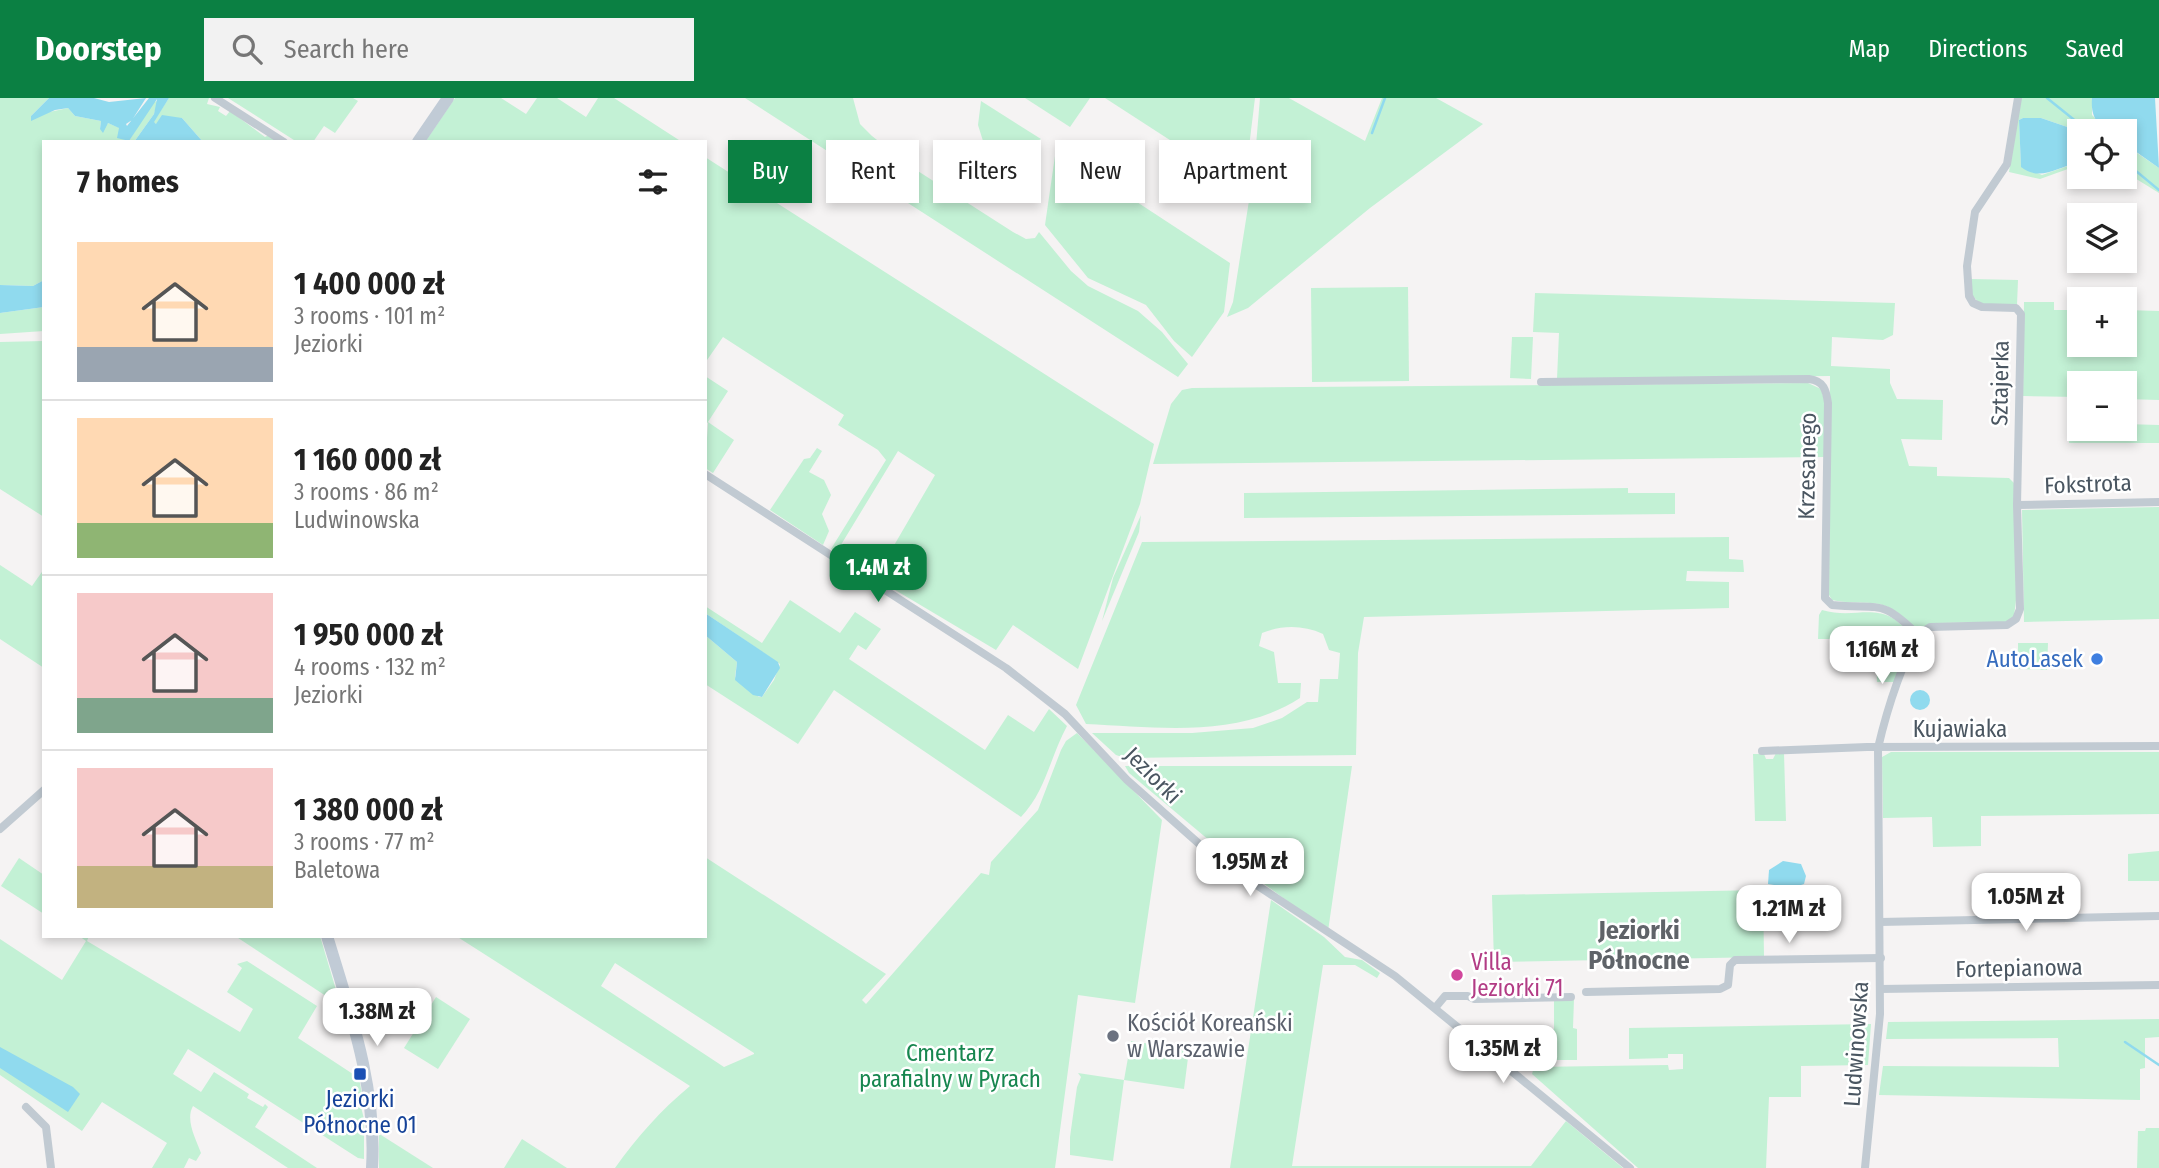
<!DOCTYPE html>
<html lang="en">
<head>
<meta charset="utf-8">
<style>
	body { margin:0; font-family:"Fira Sans Condensed",sans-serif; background:#f2f2f2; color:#222; height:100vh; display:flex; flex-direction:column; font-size:26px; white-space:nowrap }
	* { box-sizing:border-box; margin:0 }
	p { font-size:23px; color:#767676 }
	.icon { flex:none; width:38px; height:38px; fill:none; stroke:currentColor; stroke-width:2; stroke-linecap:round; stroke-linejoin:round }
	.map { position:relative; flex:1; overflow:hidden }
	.side { position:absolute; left:42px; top:42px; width:665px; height:798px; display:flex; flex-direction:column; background:#fff; border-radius:0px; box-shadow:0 4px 10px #0003 }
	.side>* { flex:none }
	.banner { position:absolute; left:728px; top:42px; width:665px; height:63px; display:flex; gap:14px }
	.tools { position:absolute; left:2067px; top:21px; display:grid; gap:14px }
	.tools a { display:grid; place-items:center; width:70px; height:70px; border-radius:0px; background:#fff; box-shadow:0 4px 10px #0003; font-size:35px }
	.price { position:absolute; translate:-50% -60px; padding:0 16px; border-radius:14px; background:#fff; color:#222; font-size:23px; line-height:46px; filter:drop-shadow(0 2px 4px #0008) }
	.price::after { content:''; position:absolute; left:50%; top:42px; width:21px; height:16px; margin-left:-10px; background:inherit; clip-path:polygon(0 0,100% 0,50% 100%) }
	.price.on { background:#0b8043; color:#fff }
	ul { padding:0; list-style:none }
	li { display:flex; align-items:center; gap:21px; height:175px; padding:0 35px }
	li+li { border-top:2px solid #e0e0e0 }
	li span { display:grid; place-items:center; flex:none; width:196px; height:140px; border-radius:0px; color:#555 }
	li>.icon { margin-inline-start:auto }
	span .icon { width:84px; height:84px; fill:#fffc; stroke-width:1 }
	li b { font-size:30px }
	h2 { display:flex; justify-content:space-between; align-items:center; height:84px; padding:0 35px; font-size:30px }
	.pill { padding:0 24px; border-radius:0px; background:#fff; box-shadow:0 4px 10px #0003; font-size:24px; line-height:63px }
	.pill.on { background:#0b8043; color:#fff }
	header { display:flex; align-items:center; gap:42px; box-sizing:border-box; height:98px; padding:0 35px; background:#0b8043; color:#fff }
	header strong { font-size:33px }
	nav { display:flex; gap:38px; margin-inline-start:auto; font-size:24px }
	.search { width:490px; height:63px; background:#f2f2f2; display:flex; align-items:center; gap:18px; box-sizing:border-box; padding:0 24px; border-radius:0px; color:#767676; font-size:26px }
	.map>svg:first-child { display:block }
</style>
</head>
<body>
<header>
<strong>Doorstep</strong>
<div class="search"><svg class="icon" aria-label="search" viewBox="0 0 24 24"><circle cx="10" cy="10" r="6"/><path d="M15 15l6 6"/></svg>Search here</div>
<nav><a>Map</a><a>Directions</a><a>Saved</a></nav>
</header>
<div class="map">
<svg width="2159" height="1070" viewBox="0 0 2159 1070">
	<rect width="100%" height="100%" fill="#f5f3f3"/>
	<g fill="#c3f1d5" fill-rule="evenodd">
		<path d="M0,0h49l-18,18 37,-8 7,8 26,5 -1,8 8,-6 12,5 1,10 8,3 24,-39 5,-1 -4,13 -20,28h-90v138l-11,6 -33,-1z"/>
		<path d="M169,0h40l-2,6 13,3 -2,4 8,5 4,-5 35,26 4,-2 10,7h-76l-21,-24 -26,6 -3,-2z"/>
		<path d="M228,0h125l5,3 -23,32 -11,-7 -11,16h-16z"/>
		<path d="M455,0h46l25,16 11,-16h20l29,19 12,-19h16l68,44h-257z"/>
		<path d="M745,0h108l7,26 12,12 38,30 103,66 13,7 9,-1 4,-6 32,39 17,15 50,25 24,21 26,32 -10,13z"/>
		<path d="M1025,0h65l-20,29z"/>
		<path d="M1105,0h150l-11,90z"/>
		<path d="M1260,0h29l76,43 17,-43h54l47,26 -113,84 -122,100 -21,9 6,-15 21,-133z"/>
		<path d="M2021,0h71v17l16,16h-29l-38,-13h-18l-4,2 2,46 21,9 37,-13v3l-39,14 -31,-7z"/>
		<path d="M981,3l60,38c-19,11 -39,11 -58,2l-5,-16z"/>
		<path d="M2124,46l35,24v25l-34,-21z"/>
		<path d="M1056,51l174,114 -6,49 -32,45 -18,-16 -28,-36 -58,-27 -43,-53z"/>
		<path d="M705,59l449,287 -14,60 -62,165 -65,-44 -17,25 -121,-72 60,-103 -37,-24 -62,102 -5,-4 55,-89 -8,-10 -40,-25 6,-10 -121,-78 -18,26z"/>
		<path d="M1971,181l47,1 -1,25 -37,-1 -8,-9z"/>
		<path d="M1408,189l1,94 -97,1 -1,-94z"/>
		<path d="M1535,195l360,10 -2,32 -10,5 -51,-3 -1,29 59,3v14l7,16 46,1 -1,40 -41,-1 8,27 28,1v9l72,2 5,5 4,102 -4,31 -7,6 -68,1 -23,7c-34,-38 -42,-22 -84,-30l-3,-5 1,-219 -273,3 2,-46 -26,-1z"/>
		<path d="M2024,204h30v8h25v35h45l1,-35 34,1v89l-34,-1 -1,-16h-45v14l-56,-1z"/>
		<path d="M44,209v24l-44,3v-21z"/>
		<path d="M1512,239h21l-2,42 -21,-1z"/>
		<path d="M44,243v176l-44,-28v-147z"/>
		<path d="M705,278l23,15 -20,31 26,18 -21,33 -8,-5 3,-45 -3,-2z"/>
		<path d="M1808,285l13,6 4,14 -1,54 -671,7 18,-60 11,-14 10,-2z"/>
		<path d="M2069,324h10v7h45l1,-5 34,1v18h-90z"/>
		<path d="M817,350l5,3 -13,21 15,8 7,15 -9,19 7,17 -6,14 -53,-35 34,-51 6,-1z"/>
		<path d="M1628,390v5h47v21l-431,4v-25z"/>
		<path d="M2159,409v112l-135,3 -2,-112z"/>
		<path d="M1141,417l-2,17 -37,89 11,-43z"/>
		<path d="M1729,439v22l14,1 1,12 -57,-1 -1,10 43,1v26l-365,9 -6,36 -2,102 -231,3 -9,-3 -24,-22h100l61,-5 29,-10 25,-16h11l2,-23h18l2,-26 -11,-3 -6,-16c-20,-9 -41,-9 -61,-1l-3,13 15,6 4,31h23l-1,15c-63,41 -143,29 -214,26l-10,-19 66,-163z"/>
		<path d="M0,467l32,21 12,-17v99l-44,-29z"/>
		<path d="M790,502l50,33 15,-21 26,17 -15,21 -8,-5 -9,14 136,91 23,-35 26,17 15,-23 18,17c-17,31 -21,65 -46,91l-187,-127 -36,54 -93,-60v-49l32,27 -2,15 24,20h3l12,-17 6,-16 -75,-51v-7l57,37z"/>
		<path d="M1822,512c37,11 62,-14 90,28l-16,44h-19l-2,-43h-57l1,-24z"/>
		<path d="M2018,545h30l-1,27 -29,-1z"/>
		<path d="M1077,635l85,87 -27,183 -57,-8 -23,173h-440c22,-31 46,-58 75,-82l-234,-150h249v-79l181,117 -24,26 4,4 115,-131 8,2 2,-13 47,-52 23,-60 5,-9zM615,865l139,90v1l-30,13 -123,-81z"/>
		<path d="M1891,654h268v62l-178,2v30l-48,1 -1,-30 -49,1 -1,-61z"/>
		<path d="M1776,655h8l2,68h-31l-2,-67h11l2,5h7z"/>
		<path d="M1125,668h227l-24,165 -87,-64 -112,-94z"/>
		<path d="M2159,753v30h-31v-27z"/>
		<path d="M19,760l25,17v39l-43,-28z"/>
		<path d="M1763,792l1,67 -270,5 -2,-67z"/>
		<path d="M1271,802l53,37 21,20 17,3 18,13 -3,5 -22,-13h-32l-31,201h239l35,-45 57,47h-393z"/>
		<path d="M79,838h10l-2,5 153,91 13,-23 -26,-17 15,-24 -5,-4 10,-3 70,45 -19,32 61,40 3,16 -3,5 5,20v40l-6,-1 -170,-109 -15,25 28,18 13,-20 35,22 -2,4 16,9 2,-3 3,3 -13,20 62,41h-29l-95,-62c-8,14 3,33 8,47l-5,8 -7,-3 -5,10h-32l15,-25 -65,-41 -20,29 -82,-56v-136l62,41 24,-39z"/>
		<path d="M235,838h85l19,64 -4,2z"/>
		<path d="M436,899l34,22 -32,50 -34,-21z"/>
		<path d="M1574,901l-1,29 4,1v31h-54l-12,-3 -31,-26 74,-2v-29z"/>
		<path d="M2159,921v18l-14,1v30l-5,1v31l-261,-5 4,-29 176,1 -1,-29 -172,1 2,-17z"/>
		<path d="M1871,926l-3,41 -67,1v31h-32l-3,71h-128l-106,-94 2,-7 134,-2 1,5 14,-1v-15h-15v4l-39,1v-31z"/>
		<path d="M1131,943l58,9 -5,39 -60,-9 -11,81 -43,-6v-18l7,-50 4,-10 -3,-4 46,7z"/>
		<path d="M2146,1030h13v40h-22l1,-37h7z"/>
		<path d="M379,1037h2l52,33h-54z"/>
		<path d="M522,1041l45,29h-63z"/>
	</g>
	<g fill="#90daee">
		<path d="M49,0h45l15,4 37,-4 -14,22 -6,4 1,2 22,-28h20l-15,24 2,2 6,-9 20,3 21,24h-69l20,-28 3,-15 -28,42 -12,-3 2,-10 -11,-5 -5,10 -3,-4 1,-8 -26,-5 -7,-8 -13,2 -24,11v-5z"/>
		<path d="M2092,0h63l4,70 -34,-24 -1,-13c-22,0 -34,-9 -32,-33z"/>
		<path d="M2023,20h18l38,13v31c-21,5 -39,20 -58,5l-2,-47z"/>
		<path d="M44,182v27l-44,6v-28l33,1z"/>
		<path d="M705,515l73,49 2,6 -18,29 -9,-2 -18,-15 2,-18 -32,-27z"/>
		<circle cx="1920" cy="602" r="10"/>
		<path d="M1783,763l18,3 5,12 -2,8 -12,4 -24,-4 1,-14z"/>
		<path d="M1800,793l4,2 -6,14 -26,1 -2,-15z"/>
		<path d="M0,949l73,40 7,7 -12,18 -68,-44z"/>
	</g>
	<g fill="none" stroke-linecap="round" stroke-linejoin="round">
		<g stroke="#90daee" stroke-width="2.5">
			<path d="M2047,0l41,33"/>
			<path d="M1372,35l13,-35"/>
			<path d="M2124,63l35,29"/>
			<path d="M2125,944l34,23"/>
		</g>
		<g stroke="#c1cad2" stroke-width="8">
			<path d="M215,0l69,44"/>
			<path d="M1541,284l268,-3c15,2 17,11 19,24l-3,195 7,7c48,5 48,-8 87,31"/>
			<path d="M705,376l301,194 59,46 62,66 87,77 181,119 235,192"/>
			<path d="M2017,407l142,-3"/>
			<path d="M1762,653l105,-4 292,-1"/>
			<path d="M0,731l44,-39"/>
			<path d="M1880,824l279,-6"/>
			<path d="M1880,891l279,-4"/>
			<path d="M1586,894l134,-3 8,-4 2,-20 5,-5 146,-2"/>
			<path d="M1435,910l10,-12h23l6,3 97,-2"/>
			<path d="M26,1009l20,20 5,41"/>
			<path d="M1865,1070l15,-154 -2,-266c6,-26 28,-109 52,-121l77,-2 9,-6 4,-10 -3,-104 4,-191 -5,-6 -34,-1 -9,-4 -4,-7 -2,-30 8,-54 32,-48 11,-66"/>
		</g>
		<g stroke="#c1cbd6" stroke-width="12">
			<path d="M418,44l30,-44"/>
			<path d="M327,838c23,76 50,151 45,232"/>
		</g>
	</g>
	<circle fill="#3f7fe0" stroke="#fff" stroke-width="2.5" cx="2097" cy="561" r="7"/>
	<circle fill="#d1479c" stroke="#fff" stroke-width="2.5" cx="1457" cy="877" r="7"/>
	<circle fill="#6b7280" stroke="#fff" stroke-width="2.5" cx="1113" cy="938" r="7"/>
	<rect fill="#1a4fb4" stroke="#fff" stroke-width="2.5" x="353" y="969" width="14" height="14" rx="3.5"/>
	<g text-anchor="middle" stroke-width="5" stroke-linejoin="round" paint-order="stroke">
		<g font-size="23" fill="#4a5661" stroke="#fff">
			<text transform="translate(2000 285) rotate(-89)" y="8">Sztajerka</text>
			<text transform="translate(1807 368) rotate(-89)" y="8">Krzesanego</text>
			<text transform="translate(2088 386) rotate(-2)" y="8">Fokstrota</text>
			<text x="1960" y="639">Kujawiaka</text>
			<text transform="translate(1153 677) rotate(45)" y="8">Jeziorki</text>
			<text transform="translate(2019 870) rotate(-1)" y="8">Fortepianowa</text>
			<text transform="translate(1856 946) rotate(-86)" y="8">Ludwinowska</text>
		</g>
		<g font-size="23" fill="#366cbe" stroke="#fff" text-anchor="end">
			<text x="2083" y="569">AutoLasek</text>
		</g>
		<g font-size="23" fill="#b23c85" stroke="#fff" text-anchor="start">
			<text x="1471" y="872">Villa<tspan x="1471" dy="26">Jeziorki 71</tspan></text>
		</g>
		<g font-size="23" fill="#5b616d" stroke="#fff" text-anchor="start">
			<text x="1127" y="933">Kościół Koreański<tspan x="1127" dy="26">w Warszawie</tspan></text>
		</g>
		<g font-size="23" fill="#17864f" stroke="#fff">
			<text x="950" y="963">Cmentarz<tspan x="950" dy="26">parafialny w Pyrach</tspan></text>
		</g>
		<g font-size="23" fill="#164399" stroke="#fff">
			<text x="360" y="1009">Jeziorki<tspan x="360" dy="26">Północne 01</tspan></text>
		</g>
		<g font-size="26" font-weight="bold" fill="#5f6368" stroke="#fff">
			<text x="1639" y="841">Jeziorki<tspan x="1639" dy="30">Północne</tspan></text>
		</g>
	</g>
</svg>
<div class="tools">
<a><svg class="icon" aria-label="locate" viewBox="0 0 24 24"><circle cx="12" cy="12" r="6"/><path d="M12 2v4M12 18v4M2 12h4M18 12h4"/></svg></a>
<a><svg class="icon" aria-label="layers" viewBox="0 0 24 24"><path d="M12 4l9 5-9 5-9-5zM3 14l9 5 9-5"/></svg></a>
<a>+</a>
<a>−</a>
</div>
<b class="price on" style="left:878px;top:506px">1.4M zł</b>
<b class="price" style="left:1882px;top:588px">1.16M zł</b>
<b class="price" style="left:1250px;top:800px">1.95M zł</b>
<b class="price" style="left:2026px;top:835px">1.05M zł</b>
<b class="price" style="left:1789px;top:847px">1.21M zł</b>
<b class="price" style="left:377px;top:950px">1.38M zł</b>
<b class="price" style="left:1503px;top:987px">1.35M zł</b>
<div class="banner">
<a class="pill on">Buy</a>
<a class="pill">Rent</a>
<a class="pill">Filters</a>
<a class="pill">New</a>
<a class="pill">Apartment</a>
</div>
<section class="side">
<h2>7 homes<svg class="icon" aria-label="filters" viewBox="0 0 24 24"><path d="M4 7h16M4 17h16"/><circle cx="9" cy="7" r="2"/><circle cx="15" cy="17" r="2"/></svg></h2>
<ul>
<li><span style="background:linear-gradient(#ffd9b3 75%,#9aa5b1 0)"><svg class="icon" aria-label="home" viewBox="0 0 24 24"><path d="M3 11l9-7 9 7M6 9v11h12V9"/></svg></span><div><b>1 400 000 zł</b><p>3 rooms · 101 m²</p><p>Jeziorki</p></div></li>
<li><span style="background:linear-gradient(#ffd9b3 75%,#8fb573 0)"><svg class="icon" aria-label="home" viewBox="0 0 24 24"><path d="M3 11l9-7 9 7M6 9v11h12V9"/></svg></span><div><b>1 160 000 zł</b><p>3 rooms · 86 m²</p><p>Ludwinowska</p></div></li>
<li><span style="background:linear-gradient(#f6c9c9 75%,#7fa58c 0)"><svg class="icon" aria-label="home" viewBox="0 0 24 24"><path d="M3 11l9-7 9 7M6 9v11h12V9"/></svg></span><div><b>1 950 000 zł</b><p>4 rooms · 132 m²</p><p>Jeziorki</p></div></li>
<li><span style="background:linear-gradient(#f6c9c9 70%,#c2b280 0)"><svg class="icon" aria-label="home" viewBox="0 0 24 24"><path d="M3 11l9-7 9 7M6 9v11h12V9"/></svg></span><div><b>1 380 000 zł</b><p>3 rooms · 77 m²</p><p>Baletowa</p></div></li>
</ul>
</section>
</div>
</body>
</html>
